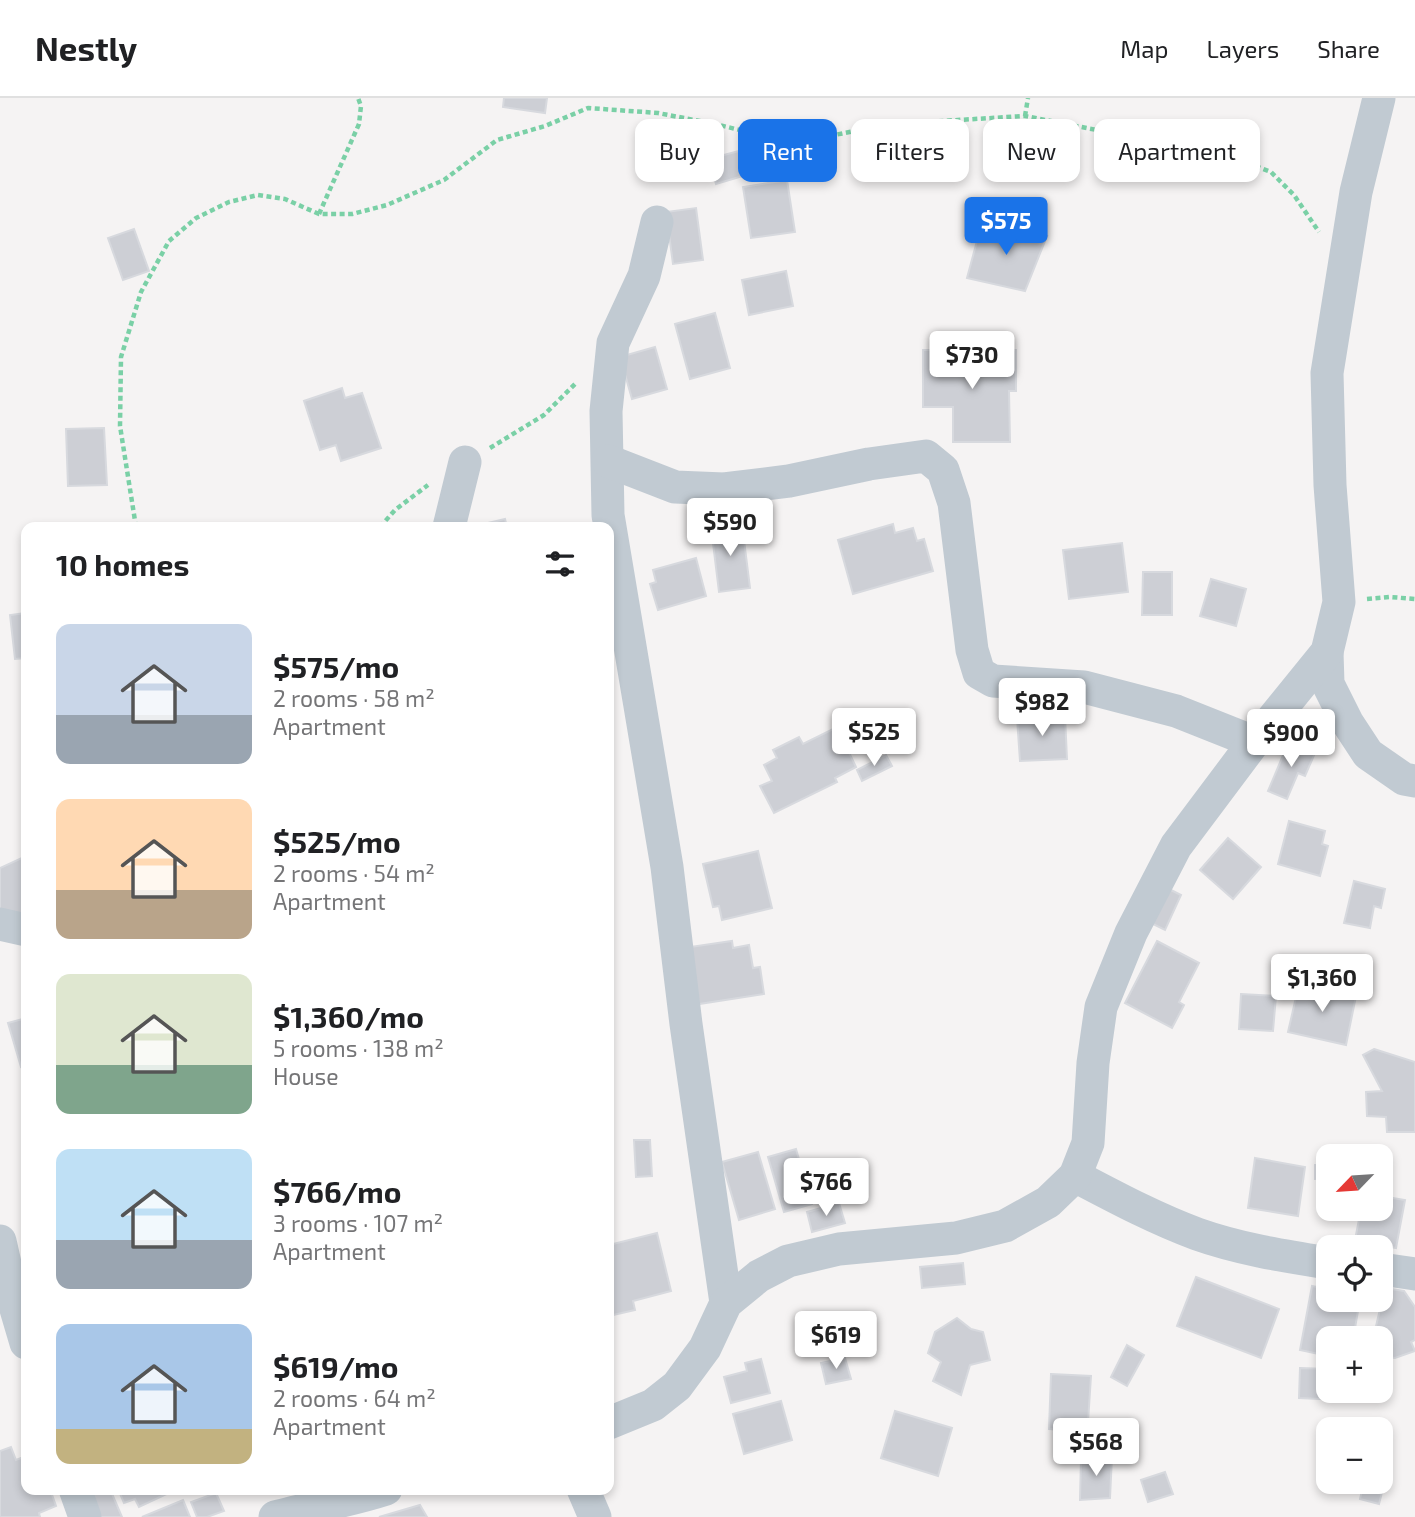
<!DOCTYPE html>
<html lang="en">
<head>
<meta charset="utf-8">
<style>
	body { margin:0; font-family:"Exo 2",sans-serif; background:#f6f6f6; color:#202124; height:100vh; display:flex; flex-direction:column; font-size:26px; white-space:nowrap }
	* { box-sizing:border-box; margin:0 }
	p { font-size:23px; color:#757577 }
	.icon { flex:none; width:38px; height:38px; fill:none; stroke:currentColor; stroke-width:2; stroke-linecap:round; stroke-linejoin:round }
	.map { position:relative; flex:1; overflow:hidden }
	.sheet { position:absolute; left:21px; top:424px; width:593px; height:973px; display:flex; flex-direction:column; background:#fff; border-radius:14px; box-shadow:0 4px 10px #0003 }
	.sheet>* { flex:none }
	.guide { position:absolute; left:635px; top:21px; width:665px; height:63px; display:flex; gap:14px }
	.needle { width:46px; rotate:245deg }
	.controls { position:absolute; left:1316px; top:1046px; display:grid; gap:14px }
	.controls a { display:grid; place-items:center; width:77px; height:77px; border-radius:14px; background:#fff; box-shadow:0 4px 10px #0003; font-size:35px }
	.price { position:absolute; translate:-50% -60px; padding:0 16px; border-radius:7px; background:#fff; color:#222; font-size:23px; line-height:46px; filter:drop-shadow(0 2px 4px #0008) }
	.price::after { content:''; position:absolute; left:50%; top:42px; width:21px; height:16px; margin-left:-10px; background:inherit; clip-path:polygon(0 0,100% 0,50% 100%) }
	.price.on { background:#1a73e8; color:#fff }
	ul { padding:0; list-style:none }
	li { display:flex; align-items:center; gap:21px; height:175px; padding:0 35px }
	li span { display:grid; place-items:center; flex:none; width:196px; height:140px; border-radius:14px; color:#555 }
	li>.icon { margin-inline-start:auto }
	span .icon { width:84px; height:84px; fill:#fffc; stroke-width:1 }
	li b { font-size:30px }
	h2 { display:flex; justify-content:space-between; align-items:center; height:84px; padding:0 35px; font-size:30px }
	.pill { padding:0 24px; border-radius:14px; background:#fff; box-shadow:0 4px 10px #0003; font-size:24px; line-height:63px }
	.pill.on { background:#1a73e8; color:#fff }
	header { display:flex; align-items:center; gap:42px; box-sizing:border-box; height:98px; padding:0 35px; background:#fff; border-bottom:2px solid #e0e0e0 }
	header strong { font-size:33px }
	nav { display:flex; gap:38px; margin-inline-start:auto; font-size:24px }
	.map>svg:first-child { display:block }
</style>
</head>
<body>
<header>
<strong>Nestly</strong>
<nav><a>Map</a><a>Layers</a><a>Share</a></nav>
</header>
<div class="map">
<svg width="1415" height="1419" viewBox="0 0 1415 1419">
	<rect width="100%" height="100%" fill="#f5f3f3"/>
	<g fill="#cdcfd5" stroke="#d7d9de" stroke-width="2">
		<path d="M504,0h43l-2,15 -42,-6z"/>
		<path d="M750,50l6,24 -40,12 -7,-25z"/>
		<path d="M787,82l8,52 -44,6 -8,-51z"/>
		<path d="M696,110l7,52 -30,4 -7,-52z"/>
		<path d="M981,128l66,10 -22,55 -58,-13z"/>
		<path d="M134,131l15,42 -26,9 -15,-42z"/>
		<path d="M786,173l7,35 -44,9 -7,-35z"/>
		<path d="M715,215l15,55 -40,11 -15,-55z"/>
		<path d="M655,249l12,42 -35,10 -12,-42z"/>
		<path d="M923,252h93v41h-7l1,51h-57v-35h-30z"/>
		<path d="M342,290l3,10 17,-5 19,55 -40,13 -5,-16 -16,5 -16,-49z"/>
		<path d="M104,330l3,57 -39,1 -2,-57z"/>
		<path d="M505,421l2,8h-36z"/>
		<path d="M742,426l8,64 -31,4 -8,-65z"/>
		<path d="M893,426l2,9 18,-5 4,13 7,-2 9,32 -80,23 -15,-54z"/>
		<path d="M1122,445l6,49 -59,7 -6,-49z"/>
		<path d="M696,460l10,38 -48,14 -8,-26 6,-2 -3,-12z"/>
		<path d="M1143,474h29v43h-30z"/>
		<path d="M1211,481l35,10 -10,37 -36,-10z"/>
		<path d="M26,515v45l-11,1 -5,-44z"/>
		<path d="M1065,618l2,43 -47,2 -3,-43z"/>
		<path d="M837,629l19,40 -21,11 2,4 -63,31 -14,-27 12,-5 -8,-16 13,-7 -4,-8 26,-13 4,7z"/>
		<path d="M1289,643l26,12 -10,23 -7,-3 -11,26 -19,-8z"/>
		<path d="M886,657l6,11 -30,15 -5,-11z"/>
		<path d="M1289,723l36,10 -3,13 6,2 -8,30 -42,-12z"/>
		<path d="M1228,740l33,29 -28,32 -33,-29z"/>
		<path d="M758,753l14,57 -50,12 -3,-14 -6,1 -10,-43z"/>
		<path d="M26,758v60l-18,9 -8,-17v-40z"/>
		<path d="M1354,783l31,8 -4,19 -7,-2 -4,22 -26,-5z"/>
		<path d="M1167,790l14,7 -16,35 -14,-7z"/>
		<path d="M732,843l1,7 16,-3 4,23 7,-1 4,27 -65,10 -9,-57z"/>
		<path d="M1157,843l42,22 -20,39 5,3 -12,23 -47,-25z"/>
		<path d="M1299,886l57,12 -10,49 -58,-13z"/>
		<path d="M1241,896l35,2 -3,35 -34,-2z"/>
		<path d="M26,920v48l-5,1 -13,-44z"/>
		<path d="M1374,951l41,13v70h-28l-1,-15 -19,-1 -1,-24 16,-1 -19,-36z"/>
		<path d="M634,1042h16l2,36 -16,1z"/>
		<path d="M796,1051l16,55 -28,8 -16,-55z"/>
		<path d="M758,1054l17,57 -36,11 -17,-58z"/>
		<path d="M1255,1060l50,9 -7,49 -50,-8z"/>
		<path d="M1315,1067h13v13l-13,1z"/>
		<path d="M1381,1098l24,4 -9,48 -41,-8 6,-31h20z"/>
		<path d="M839,1105l6,20 -33,9 -5,-20z"/>
		<path d="M657,1135l14,58 -38,10 2,9 -26,6v-71z"/>
		<path d="M963,1165l2,21 -43,4 -2,-21z"/>
		<path d="M1196,1179l83,32 -18,49 -84,-32z"/>
		<path d="M1312,1188l16,3v11h32l-7,39h-25v17l-28,-6z"/>
		<path d="M1385,1190l19,3 11,16v33l-4,2 4,9 -20,7 -14,-2v-17h-8z"/>
		<path d="M957,1220l14,11 12,3 7,28 -20,5 -9,30 -28,-14 8,-19 -13,-9 7,-21z"/>
		<path d="M1127,1247l17,10 -17,31 -16,-9z"/>
		<path d="M845,1260l6,21 -25,5 -5,-21z"/>
		<path d="M761,1261l9,34 -39,10 -7,-26 23,-6 -2,-8z"/>
		<path d="M1300,1270l28,1v22h13v9l-42,-2z"/>
		<path d="M1051,1276l40,2 -3,46 -10,1 -1,8 -28,-2z"/>
		<path d="M781,1303l11,39 -48,14 -11,-40z"/>
		<path d="M895,1313l57,17 -14,48 -57,-18z"/>
		<path d="M11,1349l5,13 10,-4v33h24l6,17 -17,7 1,4h-40v-66z"/>
		<path d="M1112,1358l-2,42 -30,2 1,-43z"/>
		<path d="M1381,1373l6,2 -8,31 -19,-5 4,-17h17z"/>
		<path d="M1165,1374l8,22 -25,8 -7,-22z"/>
		<path d="M83,1391h27l12,28h-34z"/>
		<path d="M118,1391h54l1,2 -34,16 -4,-8 -11,4z"/>
		<path d="M216,1395l8,18 -17,6h-10l-6,-15z"/>
		<path d="M183,1402l7,17h-48z"/>
		<path d="M420,1407l7,12h-48z"/>
	</g>
	<g fill="none" stroke-linecap="round" stroke-linejoin="round">
		<g stroke="#7ad0a6" stroke-width="4.5" stroke-dasharray="5 3.5" stroke-linecap="butt">
			<path d="M1025,18l3,-18"/>
			<path d="M319,116l40,-90 2,-18 -3,-8"/>
			<path d="M490,350l54,-33 33,-33"/>
			<path d="M136,429l-16,-101 1,-69 20,-65 28,-51 27,-23 33,-16 29,-7 27,4 34,15h33l35,-9 57,-25 53,-40 48,-14 43,-18 70,5 57,11 70,17 39,-4 67,-13 134,-8 205,40 41,16 23,23 25,37"/>
			<path d="M380,429l15,-17 33,-25"/>
			<path d="M1367,501l23,-2 25,2"/>
		</g>
		<g stroke="#c1cad2" stroke-width="33">
			<path d="M657,124l-13,54 -31,67 -7,68 2,104 59,352 19,157 40,279"/>
			<path d="M608,363l67,26 49,2 65,-8 80,-17 57,-8 17,14 11,33 18,147 7,23 14,8 91,6 92,24 78,31"/>
			<path d="M449,429l16,-65"/>
			<path d="M1327,554l1,32 19,38 21,32 36,25 11,2"/>
			<path d="M0,826l26,6"/>
			<path d="M1075,1078c40,21 79,42 122,58 42,15 87,22 131,29"/>
			<path d="M0,1143l13,58 13,44"/>
			<path d="M1381,1171l34,5"/>
			<path d="M609,1325l44,-18 24,-19 28,-38 21,-45 33,-27 29,-15 51,-12 117,-11 49,-12 43,-24 27,-26 13,-33 5,-80 8,-56 30,-74 45,-87 78,-104 73,-90 12,-50 -9,-117 -3,-112 29,-181 23,-94"/>
			<path d="M75,1391l10,28"/>
			<path d="M583,1391l12,28"/>
			<path d="M275,1419c37,-10 74,-16 111,-28"/>
		</g>
	</g>
</svg>
<div class="controls">
<a><svg class="needle" viewBox="-14 -14 28 28"><path d="M0-13l5 13h-10z" fill="#e53935"/><path d="M0 13l5-13h-10z" fill="#757577"/></svg></a>
<a><svg class="icon" aria-label="locate" viewBox="0 0 24 24"><circle cx="12" cy="12" r="6"/><path d="M12 2v4M12 18v4M2 12h4M18 12h4"/></svg></a>
<a>+</a>
<a>−</a>
</div>
<b class="price on" style="left:1006px;top:159px">$575</b>
<b class="price" style="left:972px;top:293px">$730</b>
<b class="price" style="left:730px;top:460px">$590</b>
<b class="price" style="left:1042px;top:640px">$982</b>
<b class="price" style="left:874px;top:670px">$525</b>
<b class="price" style="left:1291px;top:671px">$900</b>
<b class="price" style="left:1322px;top:916px">$1,360</b>
<b class="price" style="left:826px;top:1120px">$766</b>
<b class="price" style="left:836px;top:1273px">$619</b>
<b class="price" style="left:1096px;top:1380px">$568</b>
<div class="guide">
<a class="pill">Buy</a>
<a class="pill on">Rent</a>
<a class="pill">Filters</a>
<a class="pill">New</a>
<a class="pill">Apartment</a>
</div>
<section class="sheet">
<h2>10 homes<svg class="icon" aria-label="filters" viewBox="0 0 24 24"><path d="M4 7h16M4 17h16"/><circle cx="9" cy="7" r="2"/><circle cx="15" cy="17" r="2"/></svg></h2>
<ul>
<li><span style="background:linear-gradient(#c9d6e8 65%,#9aa5b1 0)"><svg class="icon" aria-label="home" viewBox="0 0 24 24"><path d="M3 11l9-7 9 7M6 9v11h12V9"/></svg></span><div><b>$575/mo</b><p>2 rooms · 58 m²</p><p>Apartment</p></div></li>
<li><span style="background:linear-gradient(#ffd9b3 65%,#b9a48a 0)"><svg class="icon" aria-label="home" viewBox="0 0 24 24"><path d="M3 11l9-7 9 7M6 9v11h12V9"/></svg></span><div><b>$525/mo</b><p>2 rooms · 54 m²</p><p>Apartment</p></div></li>
<li><span style="background:linear-gradient(#dfe7d0 65%,#7fa58c 0)"><svg class="icon" aria-label="home" viewBox="0 0 24 24"><path d="M3 11l9-7 9 7M6 9v11h12V9"/></svg></span><div><b>$1,360/mo</b><p>5 rooms · 138 m²</p><p>House</p></div></li>
<li><span style="background:linear-gradient(#bfe0f5 65%,#9aa5b1 0)"><svg class="icon" aria-label="home" viewBox="0 0 24 24"><path d="M3 11l9-7 9 7M6 9v11h12V9"/></svg></span><div><b>$766/mo</b><p>3 rooms · 107 m²</p><p>Apartment</p></div></li>
<li><span style="background:linear-gradient(#a9c7e8 75%,#c2b280 0)"><svg class="icon" aria-label="home" viewBox="0 0 24 24"><path d="M3 11l9-7 9 7M6 9v11h12V9"/></svg></span><div><b>$619/mo</b><p>2 rooms · 64 m²</p><p>Apartment</p></div></li>
</ul>
</section>
</div>
</body>
</html>
